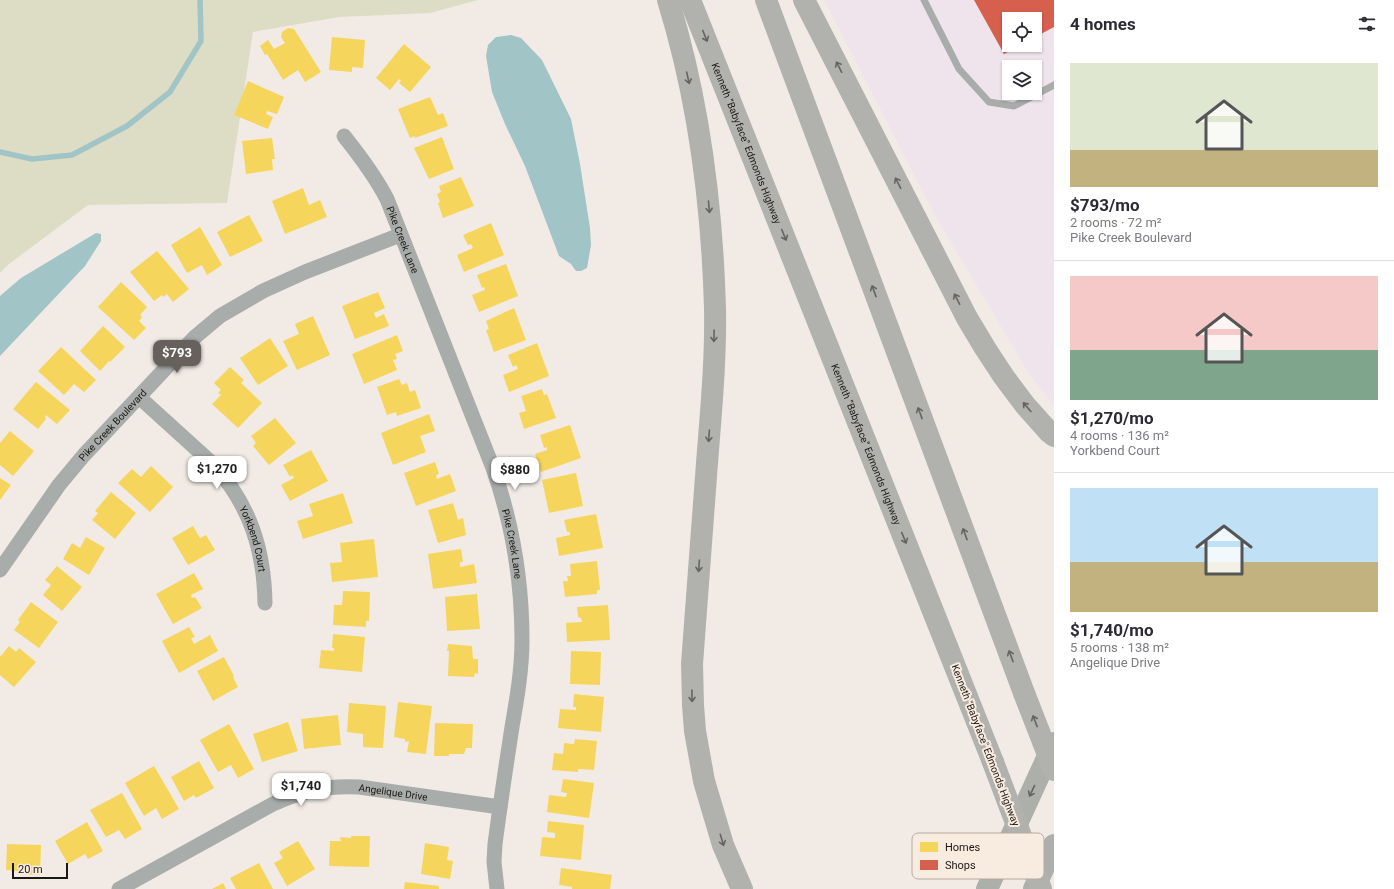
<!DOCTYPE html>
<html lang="en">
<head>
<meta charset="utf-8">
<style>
	body { margin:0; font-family:Roboto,sans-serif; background:#f7f7f7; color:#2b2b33; height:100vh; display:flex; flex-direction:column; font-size:15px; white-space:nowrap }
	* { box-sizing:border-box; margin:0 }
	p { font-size:13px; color:#7c7c81 }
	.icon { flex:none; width:22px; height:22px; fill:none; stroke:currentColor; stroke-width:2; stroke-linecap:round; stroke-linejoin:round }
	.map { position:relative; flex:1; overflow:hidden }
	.sheet { display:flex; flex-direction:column; background:#fff; width:340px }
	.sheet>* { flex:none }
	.fabs { position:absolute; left:1002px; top:12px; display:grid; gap:8px }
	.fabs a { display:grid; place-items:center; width:40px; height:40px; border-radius:0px; background:#fff; box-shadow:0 1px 3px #0004; font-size:20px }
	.scale { position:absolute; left:12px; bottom:10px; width:56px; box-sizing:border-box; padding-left:4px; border:2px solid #1b1713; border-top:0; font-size:11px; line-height:14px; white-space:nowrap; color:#1b1713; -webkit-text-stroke:3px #f8ebdf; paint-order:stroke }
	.price { position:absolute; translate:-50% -34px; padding:0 9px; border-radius:8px; background:#fff; color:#222; font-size:13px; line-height:26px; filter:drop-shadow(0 1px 2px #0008) }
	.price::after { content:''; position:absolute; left:50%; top:24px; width:12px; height:9px; margin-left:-6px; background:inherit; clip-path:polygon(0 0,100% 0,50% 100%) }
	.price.selected { background:#66615c; color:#fff }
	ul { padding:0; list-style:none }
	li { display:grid; align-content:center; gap:8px; height:212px; padding:0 16px }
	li+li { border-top:1px solid #e1e1e2 }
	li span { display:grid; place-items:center; height:124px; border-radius:0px; color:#555 }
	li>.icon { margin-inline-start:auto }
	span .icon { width:72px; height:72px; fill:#fffc; stroke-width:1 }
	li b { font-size:17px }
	h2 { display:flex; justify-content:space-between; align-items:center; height:48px; padding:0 16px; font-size:17px }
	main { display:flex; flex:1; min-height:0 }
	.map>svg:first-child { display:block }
</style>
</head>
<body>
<main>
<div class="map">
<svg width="1054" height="889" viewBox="0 0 1054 889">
	<rect width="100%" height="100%" fill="#f2ebe5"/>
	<path fill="#efe4ec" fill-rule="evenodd" d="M824,0h230v406l-26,-34 -92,-155zM1009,19h26v26h-26zM1009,67h26v26h-26z"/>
	<path fill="#ddddc5" d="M0,0h478l-48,13 -91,4 -86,15 -26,171 -139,2 -79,59 -9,9z"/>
	<g fill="#a1c4c7">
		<path d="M511,35l10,3 21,22 29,59 9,45 10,64 1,17 -4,23 -6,3h-5l-5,-7 -12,-8 -34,-90 -20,-42 -13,-32 -6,-36 2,-11 8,-8z"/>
		<path d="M96,233l5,1v7l-16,25 -85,90v-60l21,-18z"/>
	</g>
	<g fill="#f6d55c">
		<path d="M288,28l6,1 27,43 -16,10 -7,-12 -15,10 -16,-26 -2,1 -5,-9 8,-6 6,9 11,-6 -4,-6 1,-5z"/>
		<path d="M332,37l33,3 -2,28 -11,-1v5l-23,-2z"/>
		<path d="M404,44l27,23 -21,25 -11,-9 2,-2 -2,-2 -9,11 -14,-12z"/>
		<path d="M248,81l36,16 -7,17 -10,-3 -1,3 7,3 -5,12 -34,-14z"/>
		<path d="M430,97l8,18 5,-2 5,13 -33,12v-2l-5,2 -12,-29z"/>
		<path d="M442,137l12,32 -25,10 -15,-31z"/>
		<path d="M272,138l3,21h-3l1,11 -27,4 -4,-33z"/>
		<path d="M461,177l13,29 -31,12 -5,-15 2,-1 -3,-8 4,-2 -2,-6z"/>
		<path d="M303,188l6,17 11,-5 7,17 -42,17 -13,-33z"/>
		<path d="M249,215l14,26 -33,16 -13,-25z"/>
		<path d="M491,223l13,32 -40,17 -7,-17 16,-7 -2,-4 -3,1 -5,-10z"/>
		<path d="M200,227l22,38 -15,10 -5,-10 -15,8 -16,-28z"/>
		<path d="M157,251l32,38 -16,13 -6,-8 -4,3 -1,-2 -8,6 -24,-29z"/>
		<path d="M506,264l12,32 -39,16 -7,-17 13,-5 -1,-3 -2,1 -5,-13z"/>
		<path d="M121,282l26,25 -7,8 2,2 -3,4 7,7 -12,12 -36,-33z"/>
		<path d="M378,292l7,16 -11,5 2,5 8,-4 5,12 -34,13 -13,-33z"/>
		<path d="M514,308l12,32 -32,12 -8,-22 3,-1 -3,-8z"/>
		<path d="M313,316l17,39 -33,15 -14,-29 16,-7 -4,-10z"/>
		<path d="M103,326l22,21 -15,15 -1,-1 -9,10 -20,-20z"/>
		<path d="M397,335l6,16 -8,3 2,5 -4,1 4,10 -33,14 -12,-30z"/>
		<path d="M270,338l18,28 -30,19 -18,-27z"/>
		<path d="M537,343l12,33 -40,16 -6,-17 15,-6 -2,-4 -3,2 -5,-12z"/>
		<path d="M61,347l35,33 -12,12 -10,-8 -10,11 -26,-24z"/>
		<path d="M230,367l14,13 -3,3 21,20 -24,25 -26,-24 9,-9 -3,-2 3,-3 -7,-7z"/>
		<path d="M399,379l3,6 5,-2 3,9 5,-2 6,18 -24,8 -1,-4 -9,3 -10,-28z"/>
		<path d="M36,382l34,28 -13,14 -11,-9 -1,3 1,1 -8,10 -25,-20z"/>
		<path d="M542,389l2,6 3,-1 9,24 -32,11 -5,-16 7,-2 -5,-15z"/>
		<path d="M429,414l6,17 -15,5 6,16 -33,13 -12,-32z"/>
		<path d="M275,418l21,25 -27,22 -16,-19 3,-3 -5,-7z"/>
		<path d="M570,425l11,33 -40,14 -6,-18 12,-4v-3l-3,1 -4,-13z"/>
		<path d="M10,431l24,20 -21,25 -13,-11v-22z"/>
		<path d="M311,450l17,31 -38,20 -9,-16 13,-7 -2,-3 -2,2 -7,-12z"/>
		<path d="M435,462l4,12 -3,1 1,4 13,-5 6,17 -40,15 -12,-33z"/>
		<path d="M151,466l22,21 -23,25 -32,-29 14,-14 9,8z"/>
		<path d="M576,473l7,33 -34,7 -7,-33z"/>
		<path d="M0,478l11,7 -11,15z"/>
		<path d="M111,492l25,21 -21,26 -23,-19 6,-7 -3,-2z"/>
		<path d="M343,493l10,30 -50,16 -6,-18 16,-5 -4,-12z"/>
		<path d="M453,503l5,17 5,-2 3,17 -28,8 -10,-33z"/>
		<path d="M596,514l7,34 -44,8 -3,-18 14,-3v-3h-3l-3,-12z"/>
		<path d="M193,526l7,12 6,-3 9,15 -27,15 -16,-27z"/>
		<path d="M86,537l19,11 -16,27 -26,-16 9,-16 8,5z"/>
		<path d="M374,539l4,38 -46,5 -2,-19 12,-1 -2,-19z"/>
		<path d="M461,549l2,13h-3v5l14,-3 3,19 -44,6 -5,-35z"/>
		<path d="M597,561l3,29h-3v4l-32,3 -2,-16h5l-1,-5h4l-1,-12z"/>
		<path d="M57,566l25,21 -20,24 -19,-16 8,-10 -6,-5z"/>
		<path d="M194,573l9,16 -12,6 1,3 3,-1 7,11 -29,16 -17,-30z"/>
		<path d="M343,591l27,1 -1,29h-3v6l-33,-2 1,-20h8z"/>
		<path d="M477,594l3,35 -33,2 -2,-34z"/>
		<path d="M31,602l27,20 -19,26 -25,-18 6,-8 -2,-2z"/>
		<path d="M608,605l2,35 -43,2 -1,-19 16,-1 -1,-4 -3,-1 -1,-10z"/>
		<path d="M189,627l6,10 -4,1 3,6 16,-9 8,16 -39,22 -17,-32z"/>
		<path d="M333,634l32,3 -3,35 -43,-4 2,-18 13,1v-3h-2z"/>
		<path d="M448,644l24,2 1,13h5v15l-3,-1 -1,4 -26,-1 1,-25h-2z"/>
		<path d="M9,646l7,6 3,-4 17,14 -22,25 -14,-12v-20l1,1z"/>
		<path d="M571,651l30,1 -1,33 -30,-1z"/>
		<path d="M224,657l10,19 -1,1 5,10 -25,14 -16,-30z"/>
		<path d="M574,694l30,3 -3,35 -43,-4 2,-19 16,1v-3h-3z"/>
		<path d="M398,702l34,4 -6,48 -19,-2 2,-11 -4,1v-3l-11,-2z"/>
		<path d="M349,703l37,3 -3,42 -20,-1v-13l-16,-2z"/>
		<path d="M338,715l3,30 -37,4 -3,-30z"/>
		<path d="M288,722l10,29 -36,11 -9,-28z"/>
		<path d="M435,723l38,1 -1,24h-6l-2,6h-15v2h-15z"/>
		<path d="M229,724l25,45 -16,9 -7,-13 -13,7 -18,-32z"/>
		<path d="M575,739l22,2 -3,29 -16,-1v3l-26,-2 2,-17 9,1 1,-11 10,1z"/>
		<path d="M199,761l15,27 -18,10 -2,-3 -10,6 -13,-24z"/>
		<path d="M154,766l25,43 -17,10 -6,-11 -12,8 -19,-33z"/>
		<path d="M563,779l31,4 -5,35 -42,-6 2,-17 17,2 1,-4 -6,-1z"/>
		<path d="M122,793l20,36 -17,10 -6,-9 -13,7 -16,-27z"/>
		<path d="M548,821l36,4 -3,35 -41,-4 2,-19 13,1v-5l-8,-1z"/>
		<path d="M87,822l16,29 -15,8 -3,-5 -17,10 -13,-23z"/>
		<path d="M351,836h19l-1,31 -40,-1 1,-25h11l-1,-4 11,1z"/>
		<path d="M298,841l17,28 -28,17 -13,-23 9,-5 -4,-6z"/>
		<path d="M425,843l24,4 -2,13 6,1 -3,18 -29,-5z"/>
		<path d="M7,844l34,1 -1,30 -22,-1 1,-3 -13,-1z"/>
		<path d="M259,863l14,26h-37l-6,-11z"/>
		<path d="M561,868l51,7 -2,14h-38v-2l-13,-2z"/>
		<path d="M405,882l34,4v3h-35z"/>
		<path d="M223,883l3,6h-14z"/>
	</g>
	<path fill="#d6604d" d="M974,0h80v27l-19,10v-18h-26v26h12l-17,9z"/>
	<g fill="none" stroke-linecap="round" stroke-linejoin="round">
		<path stroke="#a1c4c7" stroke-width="5.5" d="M0,152l32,7 40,-4 55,-29 43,-34 31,-51 -1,-41"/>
		<path stroke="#a8acaa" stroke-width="7" d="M924,0l35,69 30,33 25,4 40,-21"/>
		<g stroke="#a8acaa" stroke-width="15">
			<path id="s1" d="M344,136c16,20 31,40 43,63l106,269c20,57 29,111 29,172 0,29 -5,58 -10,87 -6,39 -12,78 -17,117l-1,18 3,27"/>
			<path id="s2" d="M139,397l75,68c36,41 50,84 51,138"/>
			<path id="s3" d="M0,570l59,-85 25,-30 111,-118 25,-21 43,-25 42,-19 95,-37"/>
			<path id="s4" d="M119,889l154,-85c29,-13 53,-19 86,-17l141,20"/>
		</g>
		<g stroke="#acafaa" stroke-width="22">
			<path d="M987,889l67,-146"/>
			<path d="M1034,889l20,-44"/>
		</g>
		<g stroke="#b1b2ae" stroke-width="22">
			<path d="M668,0c31,100 44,204 47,308 1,52 -4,103 -8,155 -5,67 -10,134 -15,201l1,41 2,26 9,50 19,64 19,44"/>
			<path id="s5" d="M690,0l303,762"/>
			<path d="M766,0l258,693"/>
			<path d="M804,0l163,318 18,30 19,29 21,28 24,27 5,4"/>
		</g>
		<g stroke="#b1b2ae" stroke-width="22">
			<path d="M1024,693l30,77"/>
			<path d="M993,762l48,127"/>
		</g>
	</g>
	<defs><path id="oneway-shaft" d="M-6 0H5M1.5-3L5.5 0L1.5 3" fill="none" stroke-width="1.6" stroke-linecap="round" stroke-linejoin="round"/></defs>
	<g stroke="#666460">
		<use href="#oneway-shaft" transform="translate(705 36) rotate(68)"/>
		<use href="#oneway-shaft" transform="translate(839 67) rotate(-117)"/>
		<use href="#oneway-shaft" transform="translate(688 78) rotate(77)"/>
		<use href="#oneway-shaft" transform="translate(898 183) rotate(-117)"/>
		<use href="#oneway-shaft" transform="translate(709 207) rotate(85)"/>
		<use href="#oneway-shaft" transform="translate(784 235) rotate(68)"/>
		<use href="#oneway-shaft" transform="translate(874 291) rotate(-110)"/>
		<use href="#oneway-shaft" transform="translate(957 299) rotate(-117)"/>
		<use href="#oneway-shaft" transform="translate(714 336) rotate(91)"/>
		<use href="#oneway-shaft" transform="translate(1027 407) rotate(-130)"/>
		<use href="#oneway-shaft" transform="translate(920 413) rotate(-110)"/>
		<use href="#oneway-shaft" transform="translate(709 436) rotate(94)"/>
		<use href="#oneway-shaft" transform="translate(965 534) rotate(-110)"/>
		<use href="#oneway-shaft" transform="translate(904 538) rotate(68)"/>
		<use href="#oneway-shaft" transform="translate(699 566) rotate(94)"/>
		<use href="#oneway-shaft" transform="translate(1011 656) rotate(-110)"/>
		<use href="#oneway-shaft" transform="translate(692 696) rotate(89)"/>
		<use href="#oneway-shaft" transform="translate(1035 721) rotate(-111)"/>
		<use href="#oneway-shaft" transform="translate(722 840) rotate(73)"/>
	</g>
	<use stroke="#64635e" href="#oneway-shaft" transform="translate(1032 791) rotate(115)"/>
	<g text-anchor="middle" stroke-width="4" stroke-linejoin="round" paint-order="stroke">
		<g font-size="10" fill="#1b1713" stroke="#f8ebdf">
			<text dy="4" stroke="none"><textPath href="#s5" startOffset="154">Kenneth "Babyface" Edmonds Highway</textPath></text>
			<text dy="4" stroke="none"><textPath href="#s1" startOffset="120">Pike Creek Lane</textPath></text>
			<text dy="4" stroke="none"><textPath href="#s3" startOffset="184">Pike Creek Boulevard</textPath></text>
			<text dy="4" stroke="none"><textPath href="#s5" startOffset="478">Kenneth "Babyface" Edmonds Highway</textPath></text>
			<text dy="4" stroke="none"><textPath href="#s2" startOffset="186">Yorkbend Court</textPath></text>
			<text dy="4" stroke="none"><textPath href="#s1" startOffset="444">Pike Creek Lane</textPath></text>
			<text transform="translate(986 745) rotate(69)" y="4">Kenneth "Babyface" Edmonds Highway</text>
			<text dy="4" stroke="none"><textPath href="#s4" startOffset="299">Angelique Drive</textPath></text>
		</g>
	</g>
	<rect x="912" y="833" width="132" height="46" rx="6" fill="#f8ebdf" stroke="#b6aba2" stroke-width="1"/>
	<rect x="920" y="842" width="18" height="10" fill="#f6d55c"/>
	<rect x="920" y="860" width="18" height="10" fill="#d6604d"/>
	<g font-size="11" fill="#1b1713">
		<text x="945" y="851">Homes</text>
		<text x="945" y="869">Shops</text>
	</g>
</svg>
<div class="fabs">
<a><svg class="icon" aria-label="locate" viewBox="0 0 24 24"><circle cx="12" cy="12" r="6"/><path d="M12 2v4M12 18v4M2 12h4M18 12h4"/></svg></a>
<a><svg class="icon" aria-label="layers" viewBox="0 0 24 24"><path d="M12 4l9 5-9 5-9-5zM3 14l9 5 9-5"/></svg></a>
</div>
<div class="scale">20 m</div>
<b class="price selected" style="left:177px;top:374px">$793</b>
<b class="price" style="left:217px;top:490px">$1,270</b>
<b class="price" style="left:515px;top:491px">$880</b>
<b class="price" style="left:301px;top:807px">$1,740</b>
</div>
<section class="sheet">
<h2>4 homes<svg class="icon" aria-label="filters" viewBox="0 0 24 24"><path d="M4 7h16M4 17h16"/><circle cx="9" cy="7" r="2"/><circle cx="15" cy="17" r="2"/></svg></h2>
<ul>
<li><span style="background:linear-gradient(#dfe7d0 70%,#c2b280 0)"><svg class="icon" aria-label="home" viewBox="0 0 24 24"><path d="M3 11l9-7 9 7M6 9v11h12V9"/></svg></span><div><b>$793/mo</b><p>2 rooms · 72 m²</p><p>Pike Creek Boulevard</p></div></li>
<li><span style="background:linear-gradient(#f6c9c9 60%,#7fa58c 0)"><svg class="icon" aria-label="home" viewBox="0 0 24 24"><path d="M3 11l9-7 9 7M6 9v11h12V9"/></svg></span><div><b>$1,270/mo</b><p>4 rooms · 136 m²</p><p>Yorkbend Court</p></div></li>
<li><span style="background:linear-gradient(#bfe0f5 60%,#c2b280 0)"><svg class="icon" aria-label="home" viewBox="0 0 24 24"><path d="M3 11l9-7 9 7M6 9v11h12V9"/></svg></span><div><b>$1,740/mo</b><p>5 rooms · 138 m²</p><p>Angelique Drive</p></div></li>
</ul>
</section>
</main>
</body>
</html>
